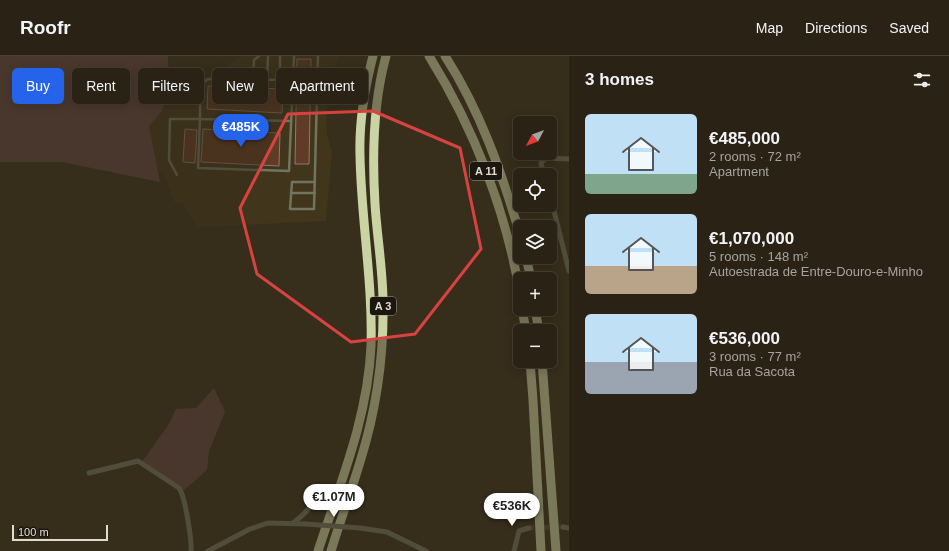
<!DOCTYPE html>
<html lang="en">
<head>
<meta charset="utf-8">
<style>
	body { margin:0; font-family:Helvetica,sans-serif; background:#352f22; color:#f1f3f6; height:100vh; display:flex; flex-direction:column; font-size:15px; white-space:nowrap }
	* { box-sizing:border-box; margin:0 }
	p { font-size:13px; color:#a5a4a0 }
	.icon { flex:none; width:22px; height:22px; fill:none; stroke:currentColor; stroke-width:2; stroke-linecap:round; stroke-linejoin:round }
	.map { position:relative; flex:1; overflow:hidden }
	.drawer { display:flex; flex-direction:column; background:#292215; width:380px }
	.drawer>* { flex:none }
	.banner { position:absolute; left:12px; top:12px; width:380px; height:36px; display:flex; gap:8px }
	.needle { width:26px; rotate:229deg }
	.buttons { position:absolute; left:513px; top:60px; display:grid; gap:8px }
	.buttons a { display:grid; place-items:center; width:44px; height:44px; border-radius:6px; background:#292215; box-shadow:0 2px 10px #0003,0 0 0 1px #453f34; font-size:20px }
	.scale { position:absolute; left:12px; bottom:10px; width:96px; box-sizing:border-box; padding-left:4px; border:2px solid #e0dbcf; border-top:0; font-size:11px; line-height:14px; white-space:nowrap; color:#e0dbcf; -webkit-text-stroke:3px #1b170f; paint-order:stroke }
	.price { position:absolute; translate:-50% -34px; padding:0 9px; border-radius:14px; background:#fff; color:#222; font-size:13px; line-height:26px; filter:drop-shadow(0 1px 2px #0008) }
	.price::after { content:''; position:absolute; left:50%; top:24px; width:12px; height:9px; margin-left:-6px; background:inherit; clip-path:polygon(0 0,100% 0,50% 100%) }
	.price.selected { background:#2563eb; color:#fff }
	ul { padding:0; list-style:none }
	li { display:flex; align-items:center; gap:12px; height:100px; padding:0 16px }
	li span { display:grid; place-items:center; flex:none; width:112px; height:80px; border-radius:6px; color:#555 }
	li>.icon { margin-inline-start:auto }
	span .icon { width:48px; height:48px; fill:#fffc; stroke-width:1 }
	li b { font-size:17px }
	h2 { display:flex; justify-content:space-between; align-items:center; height:48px; padding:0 16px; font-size:17px }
	.chip { padding:0 14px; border-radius:6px; background:#292215; box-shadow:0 2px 10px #0003,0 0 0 1px #453f34; font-size:14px; line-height:36px }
	.chip.selected { background:#2563eb; color:#fff }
	header { display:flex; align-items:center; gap:24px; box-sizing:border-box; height:56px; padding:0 20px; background:#292215; border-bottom:1px solid #453f34 }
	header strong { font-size:19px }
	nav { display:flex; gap:22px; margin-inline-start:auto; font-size:14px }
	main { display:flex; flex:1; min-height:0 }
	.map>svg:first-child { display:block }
</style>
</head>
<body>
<header>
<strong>Roofr</strong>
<nav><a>Map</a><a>Directions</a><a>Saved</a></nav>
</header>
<main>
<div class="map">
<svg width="569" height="495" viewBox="0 0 569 495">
	<rect width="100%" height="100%" fill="#372e1c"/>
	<path fill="#41351c" d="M241,0h98l-13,36 1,42 5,18 -6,69 -128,6 -15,-24h-8l-9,-24 -10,-11 -7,-42 13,-15 2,-11 8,-1 3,-6 41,-20z"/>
	<g fill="#614444">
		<path d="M0,0h168l1,32 -7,23 -13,15 11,56 -98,-20h-62z"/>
		<path d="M214,332l11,24 -16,39 -2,19 -23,20 -42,-28 27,-38 7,-15 20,-1z"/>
	</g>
	<g fill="#603b25" stroke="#907a6e">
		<path d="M297,3h14l-2,105h-14z"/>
		<path d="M208,30l75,3 -1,24 -75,-4z"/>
		<path d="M185,73l12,1 -2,33 -12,-1z"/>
		<path d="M203,73l77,4 -1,33 -78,-4z"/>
	</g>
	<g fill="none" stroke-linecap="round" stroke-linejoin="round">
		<path stroke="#504837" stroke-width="5" stroke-dasharray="5 2.5" stroke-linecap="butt" d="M529,472l34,-1"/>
		<g stroke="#707461" stroke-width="2.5">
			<path d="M253,24l1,-20 5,-4"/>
			<path d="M267,24l1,-24"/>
			<path d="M280,24v-24"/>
			<path d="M291,65l-91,-2v-34l8,-6 84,1"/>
			<path d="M177,119l-8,-15 1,-41h30l-2,49 91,3 5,-115"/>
			<path d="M315,126h-23l-2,27h24l4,-153"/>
			<path d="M291,137h24"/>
		</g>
		<g stroke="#707461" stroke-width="5">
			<path d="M544,119l-3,-12 5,-5 23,1"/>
			<path d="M550,139l19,76"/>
			<path d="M89,417l49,-12 41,27c6,7 13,53 12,63"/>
			<path d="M293,467c11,-8 22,-18 24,-32"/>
			<path d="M563,471l6,1"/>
			<path d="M360,472l27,4 39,19"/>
			<path d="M208,495l42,-22 18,-6 38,1"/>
			<path d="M514,495l5,-20 10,-3"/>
		</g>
		<g stroke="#c9d3a4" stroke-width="9">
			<path d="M429,0c45,72 77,155 91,238"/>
			<path d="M445,0c35,54 57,117 75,179"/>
			<path d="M526,201l5,22"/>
			<path d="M522,253l4,22"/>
			<path d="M535,253l4,22"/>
			<path d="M530,305l3,39 8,151"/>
			<path d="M542,305l14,190"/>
			<path d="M318,495c22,-67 50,-134 53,-205 2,-64 -10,-127 -11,-191 -1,-32 5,-68 13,-99"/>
			<path d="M331,495c9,-30 20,-59 29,-89 16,-51 24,-105 23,-159 0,-33 -6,-66 -8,-99 -3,-49 -2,-101 11,-148"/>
		</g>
		<path stroke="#707461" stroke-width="5" d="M306,468l54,4"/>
	</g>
	<path d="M0 0H569V495H0ZM373,55l87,37 21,101 -66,85 -64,8 -94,-68 -17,-66 48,-94z" fill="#372e1c" fill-opacity=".55" fill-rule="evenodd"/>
	<path fill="none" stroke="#d84341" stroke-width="3" stroke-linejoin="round" d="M373,55l87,37 21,101 -66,85 -64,8 -94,-68 -17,-66 48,-94z"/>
	<g text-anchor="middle" stroke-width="4" stroke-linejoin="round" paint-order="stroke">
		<g fill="#1b170f" stroke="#a5a095" stroke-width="1">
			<rect x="470" y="106" width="32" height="18" rx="3"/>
			<rect x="370" y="241" width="26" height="18" rx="3"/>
		</g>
		<g font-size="11" font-weight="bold" fill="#e0dbcf">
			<text x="486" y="119">A 11</text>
			<text x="383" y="254">A 3</text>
		</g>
	</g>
</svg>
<div class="buttons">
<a><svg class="needle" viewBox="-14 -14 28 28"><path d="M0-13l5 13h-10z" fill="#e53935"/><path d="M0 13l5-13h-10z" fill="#a5a4a0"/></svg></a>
<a><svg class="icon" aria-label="locate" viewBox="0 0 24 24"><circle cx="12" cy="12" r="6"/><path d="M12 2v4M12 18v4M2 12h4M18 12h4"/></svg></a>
<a><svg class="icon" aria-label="layers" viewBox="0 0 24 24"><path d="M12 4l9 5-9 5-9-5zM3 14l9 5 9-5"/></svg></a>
<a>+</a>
<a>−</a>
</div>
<div class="scale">100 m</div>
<b class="price selected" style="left:241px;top:92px">€485K</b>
<b class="price" style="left:334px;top:462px">€1.07M</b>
<b class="price" style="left:512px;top:471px">€536K</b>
<div class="banner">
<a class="chip selected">Buy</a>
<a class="chip">Rent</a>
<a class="chip">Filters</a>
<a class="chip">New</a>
<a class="chip">Apartment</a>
</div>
</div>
<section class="drawer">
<h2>3 homes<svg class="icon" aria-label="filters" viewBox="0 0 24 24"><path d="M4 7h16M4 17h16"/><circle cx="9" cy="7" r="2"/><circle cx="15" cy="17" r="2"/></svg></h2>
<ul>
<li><span style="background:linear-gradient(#bfe0f5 75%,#7fa58c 0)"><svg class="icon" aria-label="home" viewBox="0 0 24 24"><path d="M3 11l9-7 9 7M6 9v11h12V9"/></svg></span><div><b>€485,000</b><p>2 rooms · 72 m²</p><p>Apartment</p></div></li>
<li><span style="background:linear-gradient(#bfe0f5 65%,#b9a48a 0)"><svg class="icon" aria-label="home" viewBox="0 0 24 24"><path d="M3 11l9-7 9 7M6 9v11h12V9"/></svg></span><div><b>€1,070,000</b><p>5 rooms · 148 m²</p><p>Autoestrada de Entre-Douro-e-Minho</p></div></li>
<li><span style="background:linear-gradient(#bfe0f5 60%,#9aa5b1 0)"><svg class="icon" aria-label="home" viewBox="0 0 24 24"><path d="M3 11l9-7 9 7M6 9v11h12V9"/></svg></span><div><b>€536,000</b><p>3 rooms · 77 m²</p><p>Rua da Sacota</p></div></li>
</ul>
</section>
</main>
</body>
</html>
